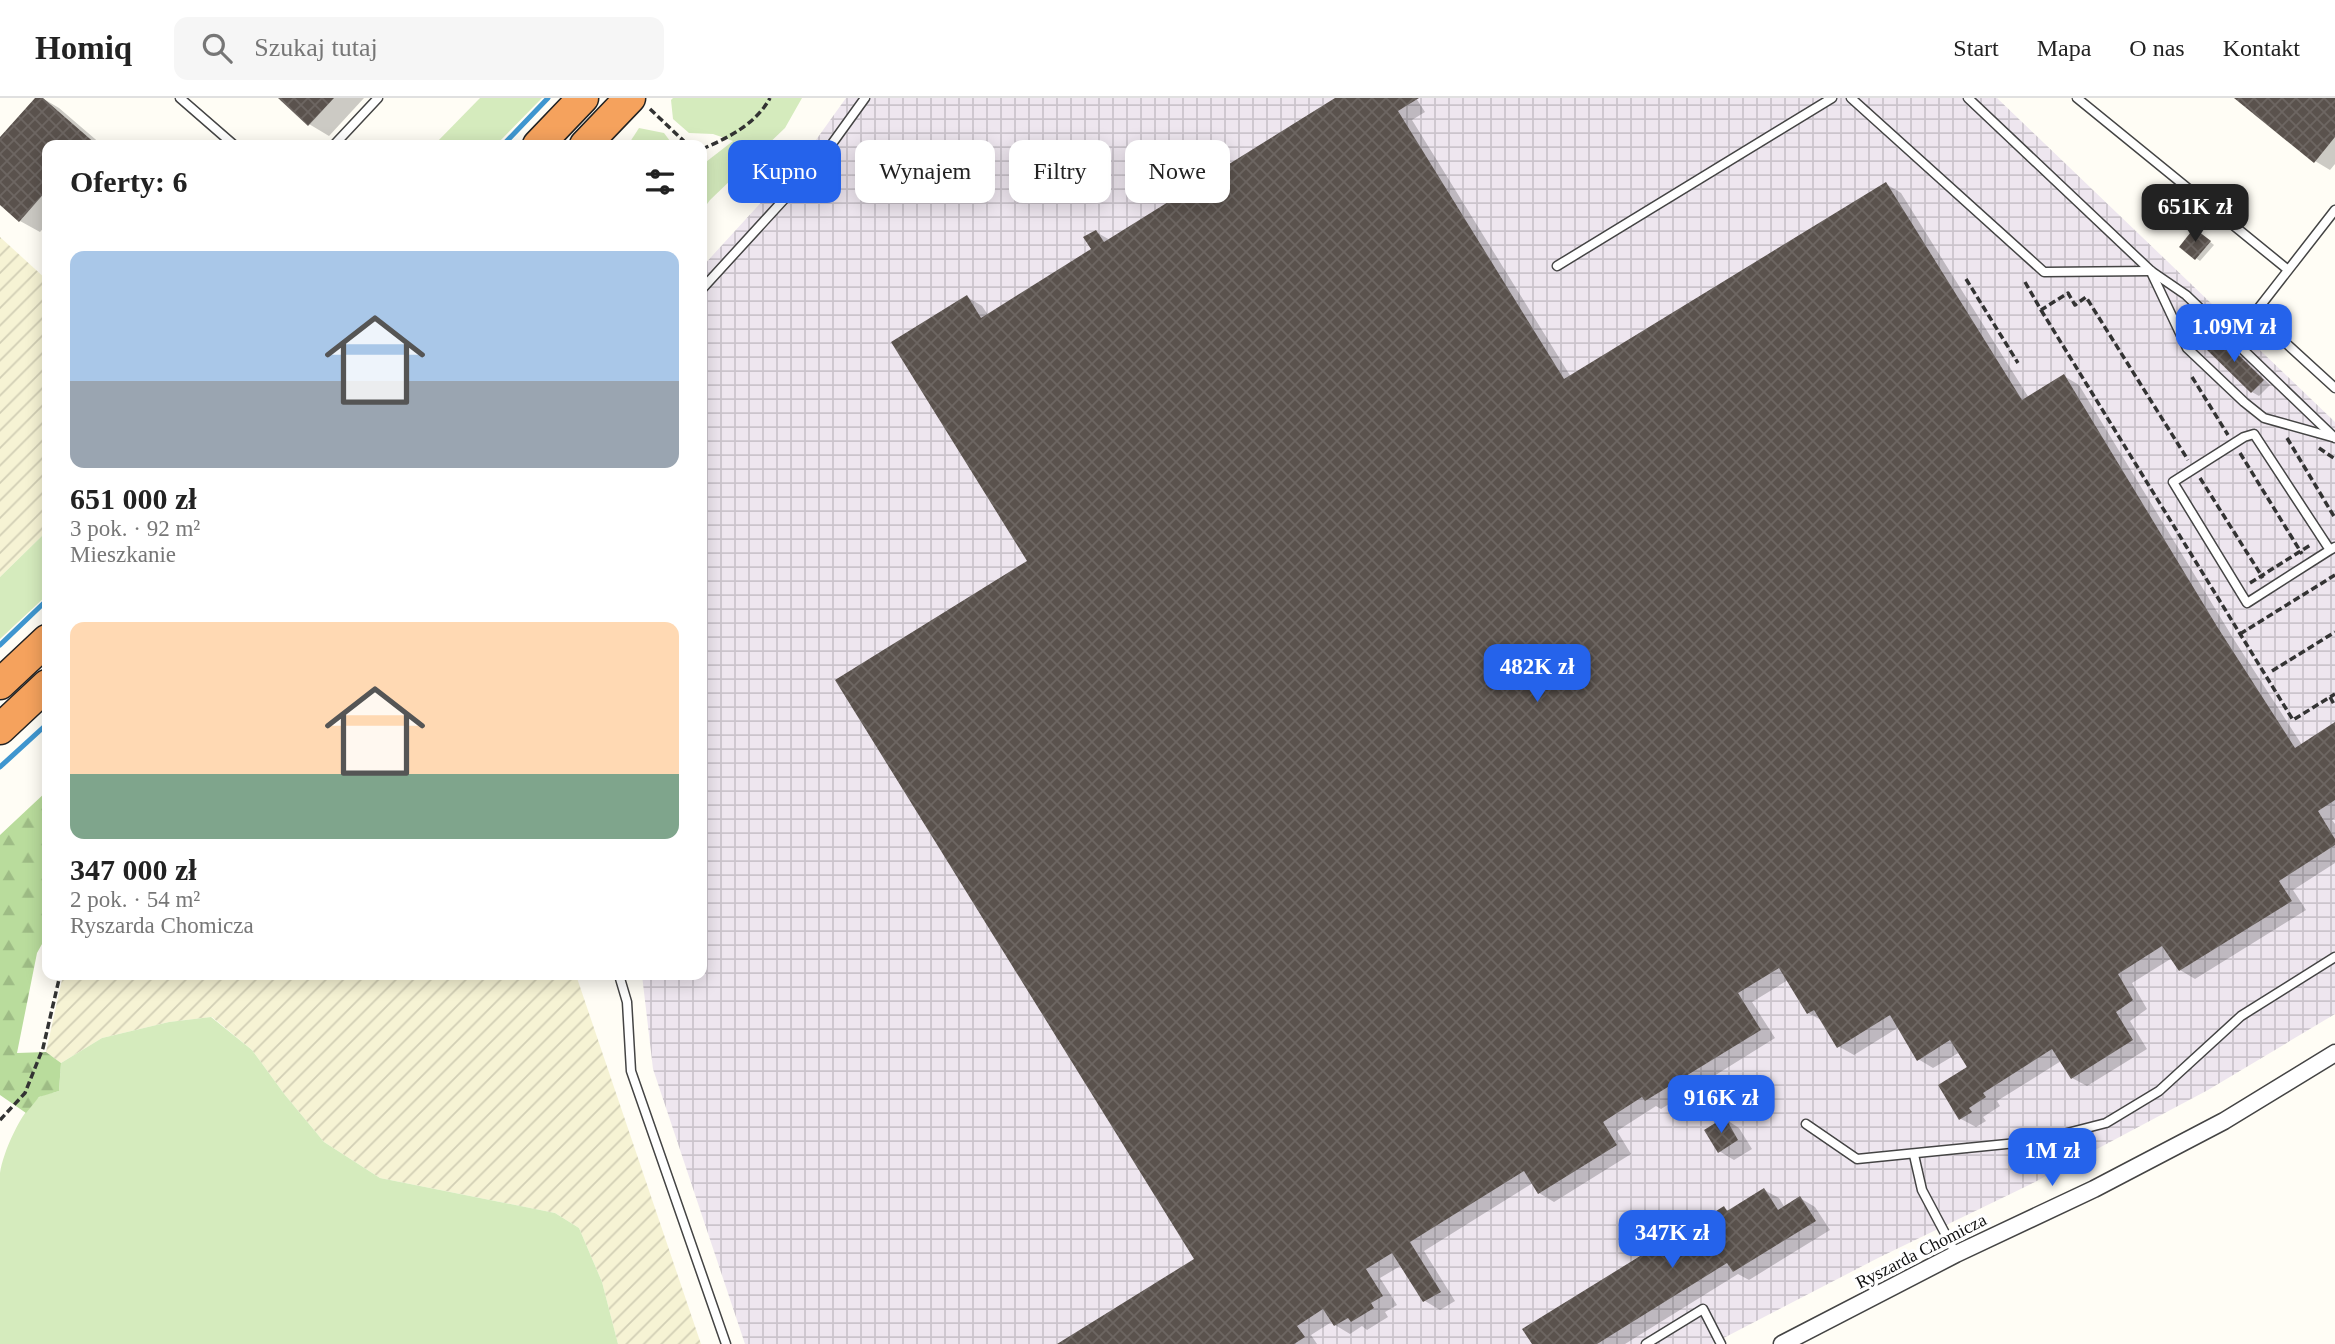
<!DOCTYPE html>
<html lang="pl">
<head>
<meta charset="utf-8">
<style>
	body { margin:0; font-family:Georgia,serif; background:#f6f6f6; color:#222; height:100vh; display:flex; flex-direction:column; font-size:26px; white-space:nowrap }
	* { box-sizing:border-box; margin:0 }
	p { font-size:23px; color:#767676 }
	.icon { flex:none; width:38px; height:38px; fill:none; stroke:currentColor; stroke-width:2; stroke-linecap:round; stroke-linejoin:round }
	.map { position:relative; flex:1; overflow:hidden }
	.sheet { position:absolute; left:42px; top:42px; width:665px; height:840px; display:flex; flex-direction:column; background:#fff; border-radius:14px; box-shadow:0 4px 18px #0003 }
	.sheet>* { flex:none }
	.guide { position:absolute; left:728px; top:42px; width:665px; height:63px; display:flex; gap:14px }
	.price { position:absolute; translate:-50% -60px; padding:0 16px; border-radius:14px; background:#2563eb; color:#fff; font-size:23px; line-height:46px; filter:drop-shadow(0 2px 4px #0008) }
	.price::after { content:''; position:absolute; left:50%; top:42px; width:21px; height:16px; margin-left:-10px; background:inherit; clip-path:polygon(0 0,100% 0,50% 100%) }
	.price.selected { background:#222; color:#fff }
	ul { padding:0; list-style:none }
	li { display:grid; align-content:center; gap:14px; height:371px; padding:0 28px }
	li span { display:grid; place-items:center; height:217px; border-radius:14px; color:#555 }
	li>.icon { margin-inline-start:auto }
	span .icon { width:126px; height:126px; fill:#fffc; stroke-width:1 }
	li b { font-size:30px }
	h2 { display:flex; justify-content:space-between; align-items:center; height:84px; padding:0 28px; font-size:30px }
	.chip { padding:0 24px; border-radius:14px; background:#fff; box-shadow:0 4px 18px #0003; font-size:24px; line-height:63px }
	.chip.selected { background:#2563eb; color:#fff }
	header { display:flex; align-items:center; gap:42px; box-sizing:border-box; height:98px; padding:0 35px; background:#fff; border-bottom:2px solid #e0e0e0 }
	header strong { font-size:33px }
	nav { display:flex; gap:38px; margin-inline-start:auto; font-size:24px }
	.search { width:490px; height:63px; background:#f6f6f6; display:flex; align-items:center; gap:18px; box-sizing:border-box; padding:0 24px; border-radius:14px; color:#767676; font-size:26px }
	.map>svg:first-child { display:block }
</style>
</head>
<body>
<header>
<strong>Homiq</strong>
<div class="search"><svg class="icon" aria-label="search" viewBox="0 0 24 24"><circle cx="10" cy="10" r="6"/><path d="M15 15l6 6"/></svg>Szukaj tutaj</div>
<nav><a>Start</a><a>Mapa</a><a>O nas</a><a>Kontakt</a></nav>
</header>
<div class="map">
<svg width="2335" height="1246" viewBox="0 0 2335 1246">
	<defs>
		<pattern id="industrial-grid" width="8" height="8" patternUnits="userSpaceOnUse" patternTransform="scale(1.75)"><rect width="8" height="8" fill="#eee6ef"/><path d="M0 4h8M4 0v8" fill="none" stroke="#cbc4cc"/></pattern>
		<pattern id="farmland-furrows" width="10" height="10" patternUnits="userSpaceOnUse" patternTransform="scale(1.75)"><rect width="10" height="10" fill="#f6f3d4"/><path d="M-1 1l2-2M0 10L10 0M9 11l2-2" fill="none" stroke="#d2cfb5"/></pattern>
		<pattern id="forest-firs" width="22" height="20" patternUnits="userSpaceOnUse" patternTransform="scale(1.75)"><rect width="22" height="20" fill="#b9dc9c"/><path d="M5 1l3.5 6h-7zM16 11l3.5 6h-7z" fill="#9ebc85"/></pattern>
		<pattern id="building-cross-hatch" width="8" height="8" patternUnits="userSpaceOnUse" patternTransform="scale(1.75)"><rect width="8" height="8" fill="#5a524d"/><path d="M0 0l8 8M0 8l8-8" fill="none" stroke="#6d6662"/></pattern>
	</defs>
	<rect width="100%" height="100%" fill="#fffdf5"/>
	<path fill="url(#industrial-grid)" d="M846,0h1151l338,324v592l-127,76 -179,95 -151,73 -166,86h-967l-92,-275 -11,-94h60v-708l106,-116z"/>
	<g fill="url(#farmland-furrows)">
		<path d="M0,139l47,43v251l-47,46z"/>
		<path d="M63,877h513l125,369h-83l-16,-62 -23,-54 -24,-15 -175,-35 -56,-36 -39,-47 -33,-45 -40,-33 -43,5 -67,16 -41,25 -15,-11z"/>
	</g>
	<g fill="#d5ebbd">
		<path d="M480,0h62l-46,47h-62z"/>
		<path d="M673,0h129l-17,30 -75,72 -8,11v-46l31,-24 -20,-7 -24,-1 -16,-14 -2,-19z"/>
		<path d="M639,30l25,5 9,12h-45z"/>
		<path d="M47,433v64l-47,44v-62z"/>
		<path d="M211,919l41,33 33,45 39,47 56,36 175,35 24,15 23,54 16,62h-618v-171c3,-21 21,-61 38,-75 5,-4 15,-5 21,-7l2,-28 41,-25 67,-16z"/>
	</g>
	<path fill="url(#forest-firs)" d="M47,693v144l-10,18 -20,100 29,-1 15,11 -2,28 -20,6 -13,16 -26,-18v-260z"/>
	<g fill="#0003">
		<path d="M37,0h5l17,10 43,37h-55v79l-7,8 -20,-11 -20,-18v-63z"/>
		<path d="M281,0h83l-35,38 -20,-12z"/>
		<path d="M1338,0h78l9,14 -13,8 159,257 315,-193 15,9 128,205 35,-22 15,9 154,253 69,107 33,-21v94l-3,2 3,4v39l-42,27 13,20 -111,69 -15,-9 -8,-12 -40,25 15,26 -17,12 17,28 -60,37 -15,-8 -11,-17 -64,40 3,5 -17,11 3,4 -10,6 -15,-8 9,-51 -10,-16 -27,16 -15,-9 -19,-32 -45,28 -16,-9 -15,-25 -15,-8 -20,-33 -36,22 23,36 -114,71 -5,-3 -39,25 14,23 -77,48 -15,-9 -6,-10 -109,68 31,50 -15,9 -15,-9 -23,-36 -22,13 17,27 -12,7 3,5 -21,13 -5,-4 -12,8 -15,-9 -2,-4 -22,14 6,9h-257l136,-85 -229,-962 15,9 6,9 105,-65 3,-18 14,8z"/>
		<path d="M2237,0h98v66l-5,6 -15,-9z"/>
		<path d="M2199,135l15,12 -14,16 -4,-3z"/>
		<path d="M2217,238l8,4 45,45 -11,11 -7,-4z"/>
		<path d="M1725,1021l14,9 13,21 -18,11 -15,-9z"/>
		<path d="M1764,1092l15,8 6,10 15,-10 15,9 15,23 -81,50 -11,-6 -113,70h-91l190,-136 5,3z"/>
	</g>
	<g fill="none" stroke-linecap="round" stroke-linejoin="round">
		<g stroke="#3f96cf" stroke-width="5">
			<path d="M503,47l45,-47"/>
			<path d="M0,547l47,-45"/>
			<path d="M0,669l47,-43"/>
		</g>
	</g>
	<g fill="url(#building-cross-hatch)">
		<path d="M35,0h8l54,47h-50v45l-28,32 -19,-17v-68z"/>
		<path d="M278,0h56l-26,28z"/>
		<path d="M1335,0h84l-21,13 166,268 322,-197 136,218 42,-26 154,254 77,120 40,-26v78l-17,11 17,28v6l-56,36 13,20 -113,70 -17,-25 -44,28 15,26 -17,12 17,28 -62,39 -19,-30 -69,44 3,4 -17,11 3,4 -13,8 -21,-35 29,-18 -17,-27 -33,21 -27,-46 -53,33 -23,-38 -7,4 -28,-46 -41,25 23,37 -116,71 -3,-4 -39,25 14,23 -79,49 -14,-23 -114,71 31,50 -18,10 -31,-49 -26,16 17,27 -12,7 3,5 -23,14 -3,-4 -14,8 -11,-17 -26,17 8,11 -11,7h-237l137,-85 -359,-579 192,-119 -136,-219 76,-47 14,23 110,-69 -8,-12 13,-7 8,12z"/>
		<path d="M2234,0h101v39l-21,26z"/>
		<path d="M2194,130l17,13 -16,19 -16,-13z"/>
		<path d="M2217,236l47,46 -13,13 -47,-46z"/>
		<path d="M1725,1019l13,23 -20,13 -14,-23z"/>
		<path d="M1764,1090l14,22 22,-14 16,25 -83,51 -6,-9 -130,81h-65l-10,-15 157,-97 1,2 44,-28 3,5z"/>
	</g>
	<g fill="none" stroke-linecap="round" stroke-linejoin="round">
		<defs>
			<g id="service">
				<path d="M180,0l54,47"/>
				<path d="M1851,0l193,174 107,-1"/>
				<path d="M1968,0l183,173 35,24 149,143"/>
				<path d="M2077,0l210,171"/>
				<path d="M334,47l44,-47"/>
				<path d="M2335,112l-81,104 81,74"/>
				<path d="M1557,168l275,-168"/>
				<path d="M2152,176l35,74 57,54 20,16 68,19"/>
				<path d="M702,191l119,-130 44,-61"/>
				<path d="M2330,452l-76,-116 -10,3 -71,45 74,121 83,-53 5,-3"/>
				<path d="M619,877l8,27 4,69 95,273"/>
				<path d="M1806,1026l51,35 179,-18 70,-18 53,-32 82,-75 94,-59"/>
				<path d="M1914,1057l8,35 34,64"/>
				<path d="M1646,1246l57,-35 18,35"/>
			</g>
			<path id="minor" d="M1782,1246l174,-90 138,-65 130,-68 111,-68"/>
			<g id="motorway">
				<path d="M538,47l45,-47"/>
				<path d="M585,47l45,-47"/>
				<path d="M0,586l47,-44"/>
				<path d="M0,631l47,-44"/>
			</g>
		</defs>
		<use href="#service" stroke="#444" stroke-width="11"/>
		<use href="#minor" stroke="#444" stroke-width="19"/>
		<use href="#motorway" stroke="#222" stroke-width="33"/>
		<g stroke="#333" stroke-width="3.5" stroke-dasharray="7 3.5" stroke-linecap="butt">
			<path d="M650,11l38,36"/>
			<path d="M702,51c26,-11 54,-25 68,-51"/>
			<path d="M1966,181l52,84"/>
			<path d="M2025,184l16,28 27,-17 7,12 11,-8 102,163"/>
			<path d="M2041,212l252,410 42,-26"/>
			<path d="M2192,279l36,58"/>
			<path d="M2287,340l48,80"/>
			<path d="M2319,350l16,11"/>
			<path d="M2240,355l62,101"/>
			<path d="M2200,380l63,100"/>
			<path d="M2250,485l62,-39"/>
			<path d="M2240,536l95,-59"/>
			<path d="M2272,573l63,-39"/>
			<path d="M2330,599l5,9"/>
			<path d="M0,1022l25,-27 18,-45 17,-73"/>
		</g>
		<use href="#service" stroke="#fff" stroke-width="8"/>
		<use href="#minor" stroke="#fff" stroke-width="16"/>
		<use href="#motorway" stroke="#f5a25d" stroke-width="30"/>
	</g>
	<g text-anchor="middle" stroke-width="7" stroke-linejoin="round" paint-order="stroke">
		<g font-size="18" fill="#111" stroke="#fff">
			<text transform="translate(1921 1153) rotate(-27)" y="6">Ryszarda Chomicza</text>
		</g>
	</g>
</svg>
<b class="price selected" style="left:2195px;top:146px">651K zł</b>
<b class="price" style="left:2234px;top:266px">1.09M zł</b>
<b class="price" style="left:1537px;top:606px">482K zł</b>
<b class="price" style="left:1721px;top:1037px">916K zł</b>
<b class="price" style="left:2052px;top:1090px">1M zł</b>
<b class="price" style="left:1672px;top:1172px">347K zł</b>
<div class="guide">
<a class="chip selected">Kupno</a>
<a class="chip">Wynajem</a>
<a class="chip">Filtry</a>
<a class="chip">Nowe</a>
</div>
<section class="sheet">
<h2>Oferty: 6<svg class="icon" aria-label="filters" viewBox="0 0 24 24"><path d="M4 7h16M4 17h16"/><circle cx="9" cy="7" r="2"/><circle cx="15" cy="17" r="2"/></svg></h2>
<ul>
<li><span style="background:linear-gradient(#a9c7e8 60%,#9aa5b1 0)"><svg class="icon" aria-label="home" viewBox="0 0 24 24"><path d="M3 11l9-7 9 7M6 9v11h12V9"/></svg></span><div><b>651 000 zł</b><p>3 pok. · 92 m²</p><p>Mieszkanie</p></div></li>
<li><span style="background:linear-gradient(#ffd9b3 70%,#7fa58c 0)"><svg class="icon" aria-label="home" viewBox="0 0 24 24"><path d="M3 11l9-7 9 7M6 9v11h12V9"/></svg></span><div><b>347 000 zł</b><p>2 pok. · 54 m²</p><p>Ryszarda Chomicza</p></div></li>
</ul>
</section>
</div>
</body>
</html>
